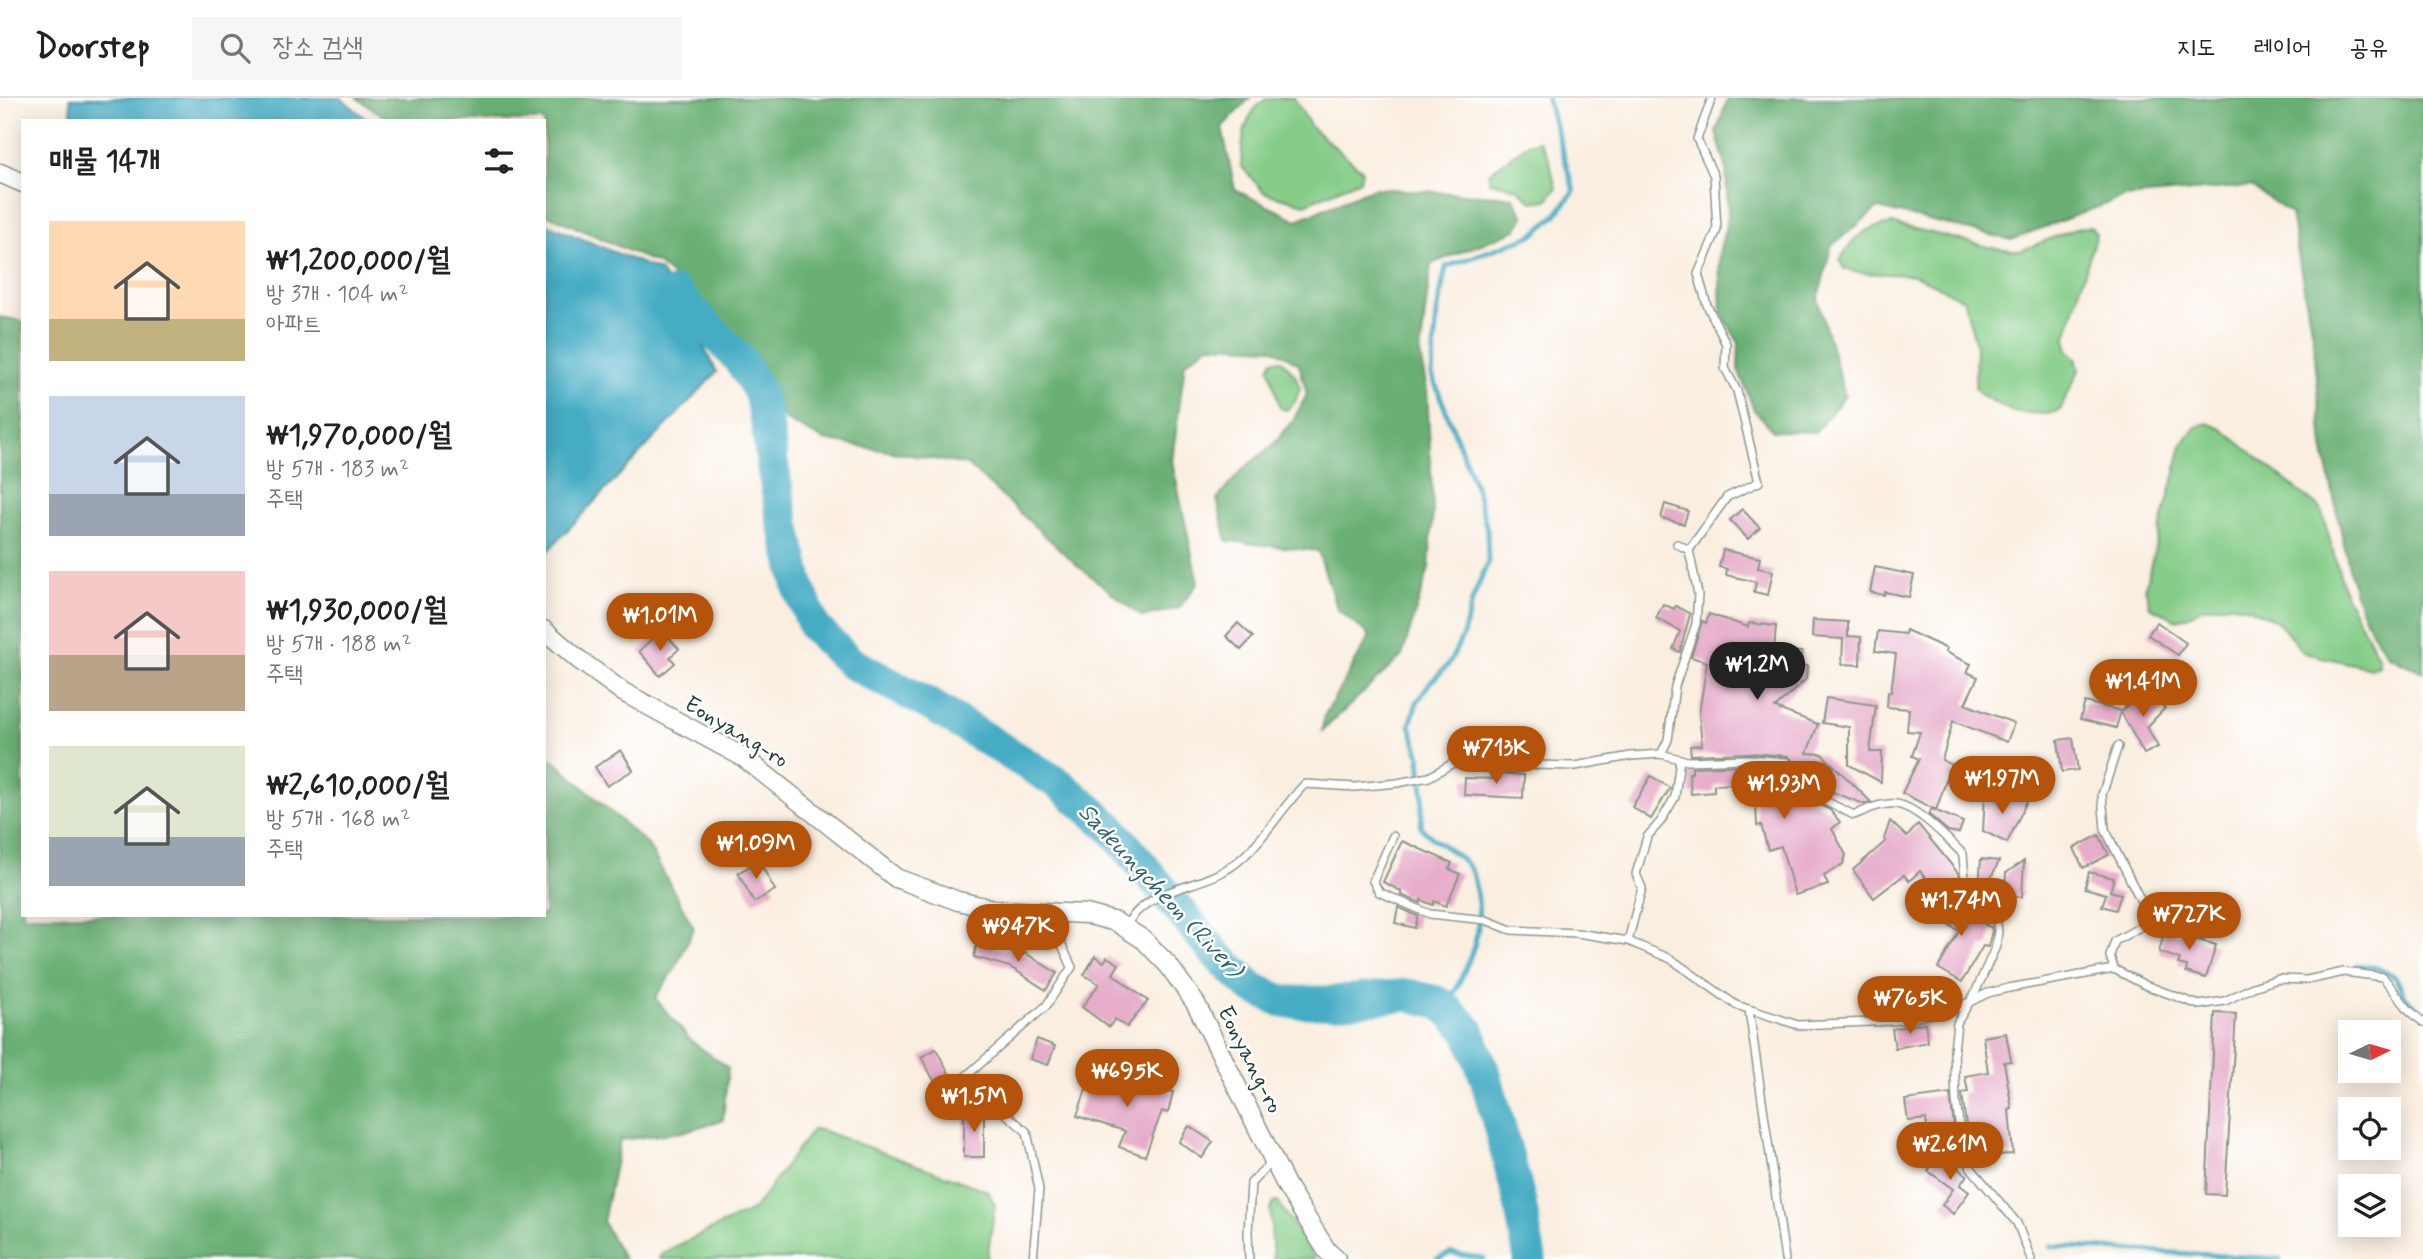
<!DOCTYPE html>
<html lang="ko">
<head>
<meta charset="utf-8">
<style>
	body { margin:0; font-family:Mynerve,"Poor Story",sans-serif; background:#f6f6f6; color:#222; height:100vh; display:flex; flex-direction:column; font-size:26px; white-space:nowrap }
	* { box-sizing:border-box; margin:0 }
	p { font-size:23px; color:#767676 }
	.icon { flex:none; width:38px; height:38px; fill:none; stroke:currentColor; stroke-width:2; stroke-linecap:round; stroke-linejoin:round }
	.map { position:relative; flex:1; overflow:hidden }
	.details { position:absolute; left:21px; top:21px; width:525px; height:798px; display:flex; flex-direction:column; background:#fff; border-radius:0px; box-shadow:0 4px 18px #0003 }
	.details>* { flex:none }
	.needle { width:46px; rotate:85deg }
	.tools { position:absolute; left:2338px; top:922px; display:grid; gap:14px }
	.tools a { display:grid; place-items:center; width:63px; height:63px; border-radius:0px; background:#fff; box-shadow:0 4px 18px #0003; font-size:35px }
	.price { position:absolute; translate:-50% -60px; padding:0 16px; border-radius:24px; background:#b45309; color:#fff; font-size:23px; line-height:46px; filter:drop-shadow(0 2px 4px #0008) }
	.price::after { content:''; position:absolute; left:50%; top:42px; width:21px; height:16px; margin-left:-10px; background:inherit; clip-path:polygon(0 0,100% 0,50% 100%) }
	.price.selected { background:#222; color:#fff }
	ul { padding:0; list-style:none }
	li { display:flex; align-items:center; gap:21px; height:175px; padding:0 28px }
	li span { display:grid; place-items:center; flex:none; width:196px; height:140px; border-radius:0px; color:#555 }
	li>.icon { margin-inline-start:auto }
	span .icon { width:84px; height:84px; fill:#fffc; stroke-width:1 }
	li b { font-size:30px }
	h2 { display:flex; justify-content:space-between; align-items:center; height:84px; padding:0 28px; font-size:30px }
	header { display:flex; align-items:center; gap:42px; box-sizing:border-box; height:98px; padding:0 35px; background:#fff; border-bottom:2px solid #e0e0e0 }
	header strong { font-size:33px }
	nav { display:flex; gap:38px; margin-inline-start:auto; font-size:24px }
	.search { width:490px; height:63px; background:#f6f6f6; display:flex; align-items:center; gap:18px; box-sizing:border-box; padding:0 24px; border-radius:0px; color:#767676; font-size:26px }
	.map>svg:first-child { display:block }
</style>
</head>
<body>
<header>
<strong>Doorstep</strong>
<div class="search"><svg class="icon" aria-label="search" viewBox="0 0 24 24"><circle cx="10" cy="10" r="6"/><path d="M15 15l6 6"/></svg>장소 검색</div>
<nav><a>지도</a><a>레이어</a><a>공유</a></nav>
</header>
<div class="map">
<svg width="2423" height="1161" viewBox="0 0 2423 1161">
	<rect width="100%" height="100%" fill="#fff"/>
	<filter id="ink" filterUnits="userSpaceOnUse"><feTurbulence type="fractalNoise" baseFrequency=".0143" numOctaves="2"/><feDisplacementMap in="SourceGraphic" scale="14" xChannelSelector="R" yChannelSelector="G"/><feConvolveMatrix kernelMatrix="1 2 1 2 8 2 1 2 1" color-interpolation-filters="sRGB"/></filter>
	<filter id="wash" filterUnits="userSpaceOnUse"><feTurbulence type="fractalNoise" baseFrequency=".00686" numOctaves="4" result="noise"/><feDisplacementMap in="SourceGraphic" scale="28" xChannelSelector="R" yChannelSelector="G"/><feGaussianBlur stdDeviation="1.57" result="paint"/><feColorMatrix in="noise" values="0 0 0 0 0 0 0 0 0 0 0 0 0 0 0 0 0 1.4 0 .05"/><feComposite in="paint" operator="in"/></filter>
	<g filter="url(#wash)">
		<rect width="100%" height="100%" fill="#faeee0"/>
		<g fill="#84cc87" stroke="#52845e" stroke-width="2">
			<path d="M1267,0h27l17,29 51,43 -2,10 -55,24 -40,-11 -24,-27c1,-25 2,-53 26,-68z"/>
			<path d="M1539,43l10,17 7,31 -9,11 -15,2 -15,-14 -28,-6v-9l39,-29z"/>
			<path d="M1894,126l95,23 31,4 55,-22 16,-2 5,7 -30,103 1,13 9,8 3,12 -19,40 -11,4 -36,-2 -32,-17 -6,-8 1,-42 -12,-45 -49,-25 -57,-2 -14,-4 -4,-9c14,-24 26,-34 54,-36z"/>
			<path d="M1273,262h9l13,15 5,13 -5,14 -9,8 -6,-2 -11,-41z"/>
			<path d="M2207,325l15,6 99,80 25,87 33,62v7l-8,3 -67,-15 -27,-32 -28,-13 -21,-4 -25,4 -16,9 -10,3 -27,-13 -5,-20 38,-145 13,-15z"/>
			<path d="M812,1032h9l167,61 7,14 -8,54h-328l3,-6 92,-44z"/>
			<path d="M1278,1104l37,57h-42l-3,-50 3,-6z"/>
		</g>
		<g fill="#6bb074" stroke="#457654" stroke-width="2">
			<path d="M357,0h893l-28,29 13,63 62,30 77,-32 139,9 11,20 -8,13 -85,34 -11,90 7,36 6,120 -4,58 -27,88 -80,75 2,-15 46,-80 -33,-27 -19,-58 -91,-10 -10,-42 26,-30 30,-24 21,-26 13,-25 -8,-30 -27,-16 -63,-3 -24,18 -13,98 26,122 -19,25 -37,9 -65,-52 -109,-100 -144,-25 -38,-20 -34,-63 -70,-73 -24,-20 -114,-51v-92h-153z"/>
			<path d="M1728,0h695v574l-35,-16 -18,-27 -16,-38 -31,-144 -9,-101 -23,-132 -40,-28 -127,11 -113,43 -133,-32 -47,38 -13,54 27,96 -30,36 -42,-1 -19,-21 -16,-41 1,-26 -18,-30 -2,-60 9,-36 -2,-51 -10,-33z"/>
			<path d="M0,219l23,4v594h521v-163l104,93 46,83 -19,41 -20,29 35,42 38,28 -5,52 -41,12 -62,8 -17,82 21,37h-624z"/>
		</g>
		<g fill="#45acc4" stroke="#32747c" stroke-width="2">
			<path d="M70,0h271l28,23h-297z"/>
			<path d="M544,125l116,48 15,22 42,79 -173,183z"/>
		</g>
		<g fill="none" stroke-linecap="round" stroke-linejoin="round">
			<g stroke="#45acc4" stroke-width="5">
				<path d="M2358,867l19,3 18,9 11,20 17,17"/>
				<path d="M1447,910c19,-41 39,-72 29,-118 -2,-6 -2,-16 -6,-21 -12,-18 -36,-25 -49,-42l2,-34 -3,-36 -10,-32 7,-23 14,-20 18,-18 14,-29 10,-37 15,-36 -1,-33 -11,-41 -44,-113 5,-62 9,-46 87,-32 23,-20 18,-24 -27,-93"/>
				<path d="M2051,1148l229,13"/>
				<path d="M1437,1161l14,-6 33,6"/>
			</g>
			<path stroke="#45acc4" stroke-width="33" d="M675,195l64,66 20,32 8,32 5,40 11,58 16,67 15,39 37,36 81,43 129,79 50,43 105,126 36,34 32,14h50l74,-7 33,8 27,27 18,48 33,120 11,61"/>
		</g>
		<g id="blocks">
			<g fill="#e6acca">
				<path d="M1665,406l23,7 -4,13 -23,-6z"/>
				<path d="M1742,411l18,19 -12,11 -18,-19z"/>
				<path d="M1723,452l37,8 -2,10 15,3 -5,24 -14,-3 2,-10 -30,-7 1,-6 -8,-2z"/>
				<path d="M1875,469l39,8 -5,22 -24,-5 -1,3 -14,-3z"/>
				<path d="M1663,506l11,5 2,-3 14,8 -10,38 -7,-3 7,-18 -24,-13z"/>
				<path d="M1709,516l39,13 1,-4 27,3 -2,24 28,2 -1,13 6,1 -1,13 -31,29 43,16 -11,29 15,1 49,48 -7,2 -56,-21 4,5 -3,-2 -6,-13 -15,-17 -39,-3 -58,2 -1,-9 12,-1 -3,-31 8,-52 -16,-5 11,-36 4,2z"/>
				<path d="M1813,522l35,2v14l13,1 -1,28 -18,-1 1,-25 -31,-2z"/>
				<path d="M2157,524l29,21 -8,12 -30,-20z"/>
				<path d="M1238,525l15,14 -12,13 -15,-14z"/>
				<path d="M662,532l17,19 -9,8 5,6 -15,13 -21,-25z"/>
				<path d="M1906,532l41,19 -2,3 26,12 -4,8 11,5 -13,27 49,19 -7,19 -54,-21 -11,39 44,23 -24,3 -15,-8 -11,32 -34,-17 17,-34 -7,-3 8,-24 -13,-1 2,-22 -22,-2 1,-15h3l5,-38 -21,-3 3,-20 27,3z"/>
				<path d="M2144,590l21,20 -18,19 11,20 -14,7 -23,-42z"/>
				<path d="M1826,600l50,7 -6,47h12l-1,30 -32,-17v-38l-27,-4z"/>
				<path d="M2085,604l36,9 -5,17 -36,-9z"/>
				<path d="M2073,640l5,32 -16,2 -4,-32z"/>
				<path d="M621,652l12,20 -26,16 -12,-19z"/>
				<path d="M1749,667l35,3 17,28 29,14 10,12 -8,7 14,26 -3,9 -19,12 4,9 -33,10 -14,-49 -13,4 -7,-25 -4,1 -2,-43 -41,2v7l-23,2 -2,-21h3v-6z"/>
				<path d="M1495,675l29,2 -1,23 -59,-3 1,-17 30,1z"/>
				<path d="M1651,678l19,12 -19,31 -19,-12z"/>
				<path d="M1985,697l43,4 -21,44 -24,-12z"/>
				<path d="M1932,711l31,13 -4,11 -11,-2 -20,-17z"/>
				<path d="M1890,723l17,16 11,-13 40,49 2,10 -18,14 -22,-26 -11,10 -5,-6 -30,23 -21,-28 33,-29 -2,-2z"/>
				<path d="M2099,737l10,20 -26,13 -9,-20z"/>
				<path d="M1402,743l50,22 -3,6 11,5 -14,32 -12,-5 -1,4 -12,-5v3l-20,-8v-4l-18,-9z"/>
				<path d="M1981,761l18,2 -15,32 -5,-6z"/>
				<path d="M759,763l16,29 -21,12 -16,-29z"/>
				<path d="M2024,763l-2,36 -17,-1 1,-23z"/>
				<path d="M2089,774l25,6 -4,13 11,3 -5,16 -14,-4 4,-12 -21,-6z"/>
				<path d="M1914,802l72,17 -1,8 6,2 1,4 -4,16 -5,-1 -21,36 -24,-14 21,-37 -46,-28z"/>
				<path d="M1398,809l20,9 -3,12 -20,-5z"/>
				<path d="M2165,832l51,15 -10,33 -20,-6 1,-6 -9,-2 2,-5 -21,-7z"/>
				<path d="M977,845l46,12 2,-2 32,20 -11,17 -36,-23 -36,-10z"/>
				<path d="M1095,858l9,6 3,-5 12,7 -6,10 35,27 -21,26 -12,-8 -6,8 -27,-20 17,-23 -15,-9z"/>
				<path d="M2215,915l21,1 -11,181 -19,-1z"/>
				<path d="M1925,925l3,19 -33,6 -3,-19z"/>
				<path d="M2006,935l5,28 -7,1 8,47 -3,1 4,44 -15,1 -2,-16 -28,2 -6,-48 6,-1 -3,-16 23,-4 -5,-35z"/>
				<path d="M1037,941l18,7 -7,19 -18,-6z"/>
				<path d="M936,951l15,28 -15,7 -15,-27z"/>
				<path d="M1114,973l27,8 -2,5 34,8 -5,21 -6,-2 -17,45 -26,-9 6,-16 -48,-15 10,-30 13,4 5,-16 7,2z"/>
				<path d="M1950,996l6,48 -22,2 -1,-8 -5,1 -2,-18 -18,2 -3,-21z"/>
				<rect x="964" y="1014" width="20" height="45"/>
				<path d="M1189,1028l24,16 -11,16 -23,-16z"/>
				<path d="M1939,1057l28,20 -7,10 9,7 -16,22 -11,-9 11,-16 -25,-18z"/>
			</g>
		</g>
	</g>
	<g filter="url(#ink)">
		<use href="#blocks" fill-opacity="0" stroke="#8c968a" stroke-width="2"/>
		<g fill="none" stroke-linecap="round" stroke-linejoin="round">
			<defs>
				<g id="service">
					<path d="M1689,452l38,-53 32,-15 -22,-91 -12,-23 1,-24 -19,-39 -9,-31 19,-44 -3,-54 -17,-37 15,-41"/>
					<path d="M2118,648l-16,49 3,34 46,92 -36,20 -5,15 4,13 31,16 54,20 26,-4 28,-14 25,-8 29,1 37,-8 39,5 26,33 14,12"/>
					<path d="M1661,656l7,-14 7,-54 21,-62 2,-30 -9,-44 -12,-6"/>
					<path d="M1393,738l-20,45 6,11 51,22 56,6 25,10 66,3 51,8 43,18 65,46 62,20 95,-4 60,-11 35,-17 21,-5 105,-19"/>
					<path d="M1125,829c25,-42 70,-36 107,-61 28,-19 49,-58 73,-82l50,3 42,-4 32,-6 24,-14 122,3 56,-10 30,-2 26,7 62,-2 38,3 11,15 6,14 50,24c13,-5 28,-13 43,-11 22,4 50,35 66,50l2,26 31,38 2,13 -2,15 -21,47 -18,30 -3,27 2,51 5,38 10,29 46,55 14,36"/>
					<path d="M1628,843l14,-53 -6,-14 11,-37 14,-16 14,-24 5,-38"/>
					<path d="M1749,912l36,249"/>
					<path d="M1033,1161l6,-70 -12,-57 -63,-54 82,-72 26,-39 -24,-52"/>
					<path d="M1249,1161l-1,-27 3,-49 22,-23"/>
				</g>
				<g id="tertiary">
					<path d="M0,75l23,10"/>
					<path d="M544,532l34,29 45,33 120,65 153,121 62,23 40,9 88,4 30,8 28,18 25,26 27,38 90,181 41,66 9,8"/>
				</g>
			</defs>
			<use href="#service" stroke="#8c968a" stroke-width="10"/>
			<use href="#tertiary" stroke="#8c968a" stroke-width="21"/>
			<use href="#service" stroke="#fff" stroke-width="7"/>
			<use href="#tertiary" stroke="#fff" stroke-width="18"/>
		</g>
	</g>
	<g text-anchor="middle" stroke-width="5" stroke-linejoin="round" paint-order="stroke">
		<g font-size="23" fill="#1f3d34" stroke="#fff">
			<text transform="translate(737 633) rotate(31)" y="8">Eonyang-ro</text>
			<text transform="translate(1251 961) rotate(63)" y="8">Eonyang-ro</text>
		</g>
		<g font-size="24" font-style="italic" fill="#2c6466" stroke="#fff">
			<text transform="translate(1161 792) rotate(47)" y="8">Sadeungcheon (River)</text>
		</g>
	</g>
</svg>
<div class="tools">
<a><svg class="needle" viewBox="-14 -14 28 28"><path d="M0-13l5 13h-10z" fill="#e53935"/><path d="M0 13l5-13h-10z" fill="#767676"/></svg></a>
<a><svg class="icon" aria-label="locate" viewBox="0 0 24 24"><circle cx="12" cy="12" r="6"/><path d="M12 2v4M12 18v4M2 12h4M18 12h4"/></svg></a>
<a><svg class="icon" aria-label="layers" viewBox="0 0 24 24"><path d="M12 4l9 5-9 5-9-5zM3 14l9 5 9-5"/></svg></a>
</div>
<b class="price" style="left:660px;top:555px">₩1.01M</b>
<b class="price selected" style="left:1757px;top:604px">₩1.2M</b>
<b class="price" style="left:2143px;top:621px">₩1.41M</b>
<b class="price" style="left:1496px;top:688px">₩713K</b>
<b class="price" style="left:2002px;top:718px">₩1.97M</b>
<b class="price" style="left:1784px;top:723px">₩1.93M</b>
<b class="price" style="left:756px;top:783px">₩1.09M</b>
<b class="price" style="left:1961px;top:840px">₩1.74M</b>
<b class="price" style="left:2189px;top:854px">₩727K</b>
<b class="price" style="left:1018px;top:866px">₩947K</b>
<b class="price" style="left:1910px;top:938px">₩765K</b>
<b class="price" style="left:1127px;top:1011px">₩695K</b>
<b class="price" style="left:974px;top:1036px">₩1.5M</b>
<b class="price" style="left:1950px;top:1084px">₩2.61M</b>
<section class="details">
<h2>매물 14개<svg class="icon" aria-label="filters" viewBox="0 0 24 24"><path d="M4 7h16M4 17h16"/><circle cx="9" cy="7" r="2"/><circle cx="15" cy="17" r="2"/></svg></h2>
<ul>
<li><span style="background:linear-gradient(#ffd9b3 70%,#c2b280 0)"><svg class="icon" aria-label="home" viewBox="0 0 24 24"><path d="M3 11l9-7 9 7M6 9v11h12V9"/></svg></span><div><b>₩1,200,000/월</b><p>방 3개 · 104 m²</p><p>아파트</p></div></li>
<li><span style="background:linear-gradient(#c9d6e8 70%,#9aa5b1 0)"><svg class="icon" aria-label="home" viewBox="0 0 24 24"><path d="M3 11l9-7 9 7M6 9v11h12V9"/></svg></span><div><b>₩1,970,000/월</b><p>방 5개 · 183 m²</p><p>주택</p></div></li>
<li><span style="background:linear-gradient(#f6c9c9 60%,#b9a48a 0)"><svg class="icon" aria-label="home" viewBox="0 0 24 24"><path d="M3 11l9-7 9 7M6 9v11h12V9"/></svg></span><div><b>₩1,930,000/월</b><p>방 5개 · 188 m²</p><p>주택</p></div></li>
<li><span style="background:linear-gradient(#dfe7d0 65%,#9aa5b1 0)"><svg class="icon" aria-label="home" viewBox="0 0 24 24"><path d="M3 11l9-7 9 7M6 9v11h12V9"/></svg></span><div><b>₩2,610,000/월</b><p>방 5개 · 168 m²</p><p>주택</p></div></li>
</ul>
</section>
</div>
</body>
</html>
